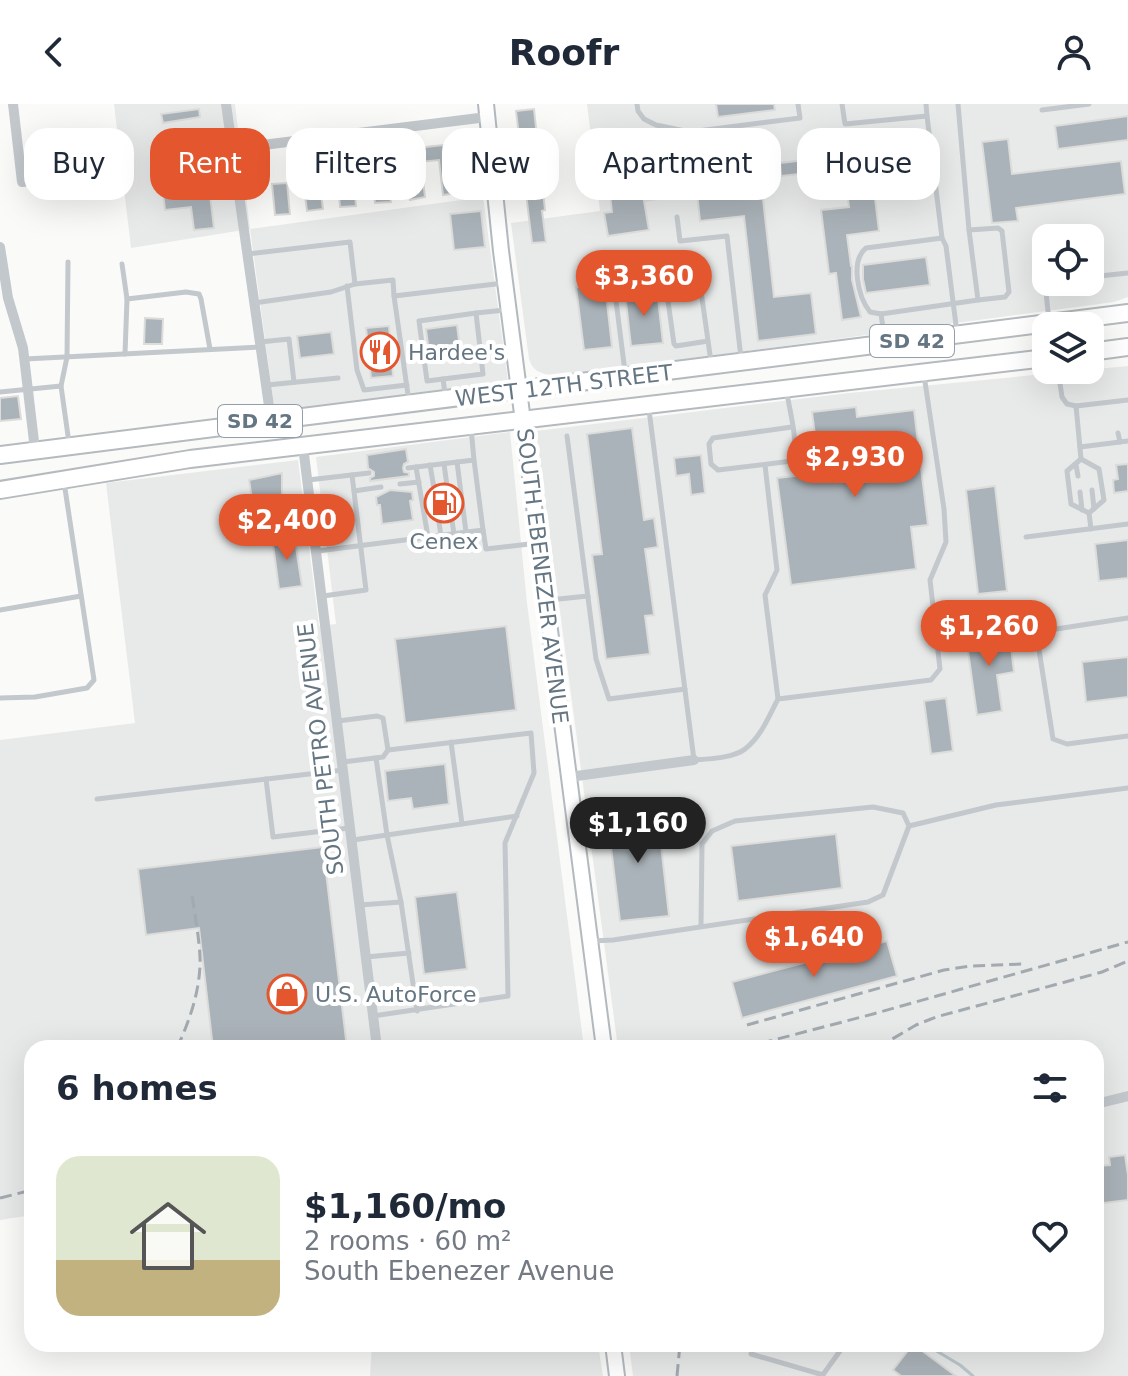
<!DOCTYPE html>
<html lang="en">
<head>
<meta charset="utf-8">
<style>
	body { margin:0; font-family:"DejaVu Sans",sans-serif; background:#f2f2f3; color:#1f2937; height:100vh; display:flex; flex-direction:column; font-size:30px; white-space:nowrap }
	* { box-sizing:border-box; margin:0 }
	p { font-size:26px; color:#747a83 }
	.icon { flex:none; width:44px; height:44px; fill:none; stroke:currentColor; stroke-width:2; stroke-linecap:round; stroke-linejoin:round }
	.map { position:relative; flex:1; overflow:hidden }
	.drawer { position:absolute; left:24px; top:936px; width:1080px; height:312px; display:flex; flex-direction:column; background:#fff; border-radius:24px; box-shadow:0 8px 32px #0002 }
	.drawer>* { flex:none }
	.top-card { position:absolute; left:24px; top:24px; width:1080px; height:72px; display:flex; gap:16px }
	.tools { position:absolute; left:1032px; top:120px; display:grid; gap:16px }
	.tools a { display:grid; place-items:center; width:72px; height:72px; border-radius:16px; background:#fff; box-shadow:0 8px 32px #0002; font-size:40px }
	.price { position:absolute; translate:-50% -68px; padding:0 18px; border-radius:28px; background:#e4572e; color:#fff; font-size:26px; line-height:52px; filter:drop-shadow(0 2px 4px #0008) }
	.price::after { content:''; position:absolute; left:50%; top:48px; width:24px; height:18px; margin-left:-12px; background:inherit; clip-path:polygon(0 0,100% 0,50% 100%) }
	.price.on { background:#222; color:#fff }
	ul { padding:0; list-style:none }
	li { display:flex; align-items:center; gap:24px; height:200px; padding:0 32px }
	li span { display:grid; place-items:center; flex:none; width:224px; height:160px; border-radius:24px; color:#555 }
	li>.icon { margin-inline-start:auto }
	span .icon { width:96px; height:96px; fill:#fffc; stroke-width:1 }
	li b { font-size:34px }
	h2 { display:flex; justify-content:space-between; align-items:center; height:96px; padding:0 32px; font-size:34px }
	.pill { padding:0 28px; border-radius:24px; background:#fff; box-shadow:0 8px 32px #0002; font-size:28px; line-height:72px }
	.pill.on { background:#e4572e; color:#fff }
	header { display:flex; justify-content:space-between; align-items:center; height:104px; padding:0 32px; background:#fff; font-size:36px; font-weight:700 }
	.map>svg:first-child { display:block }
</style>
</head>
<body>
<header><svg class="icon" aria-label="back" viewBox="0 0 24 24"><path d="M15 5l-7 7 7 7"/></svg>Roofr<svg class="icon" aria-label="person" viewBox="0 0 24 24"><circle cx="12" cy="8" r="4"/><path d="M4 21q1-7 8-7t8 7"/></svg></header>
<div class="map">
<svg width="1128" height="1272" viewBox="0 0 1128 1272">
	<rect width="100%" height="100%" fill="#fafaf8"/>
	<g fill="#e8e9e9" fill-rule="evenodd">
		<path d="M114,0h121l15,125 233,-32 25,184 -233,32 -25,-184 -119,19z"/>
		<path d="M587,0h541v193l-14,5 -553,74 -16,-2 -8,-3 -5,-5 -3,-7 -18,-136 89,-12zM1046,134h44v44h-44z"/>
		<path d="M1128,262v1010h-495l-4,-32h467v-296h-478l-82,-617 313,-38z"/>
		<path d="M510,328l17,171 57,445h-552v167l-32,5v-480l135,-17 -29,-240 192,-23 21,166 17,-2 -20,-167z"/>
		<path d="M372,1240h226l5,32h-233z"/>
	</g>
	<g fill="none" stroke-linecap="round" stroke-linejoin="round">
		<path stroke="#bbc7cb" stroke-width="3" d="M925,1240l35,21 13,11"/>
	</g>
	<g fill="#aab3b9" stroke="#dcdcda" stroke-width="2">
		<path d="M716,0h58l1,6 -57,7z"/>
		<path d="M199,5l1,8 -37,6 -2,-9z"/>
		<path d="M534,5l11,101 -3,1 4,31 -14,1 -16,-132z"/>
		<path d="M1128,12v24l-70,9 -3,-23z"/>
		<path d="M902,32l3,26 -34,4 8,65 -32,4 4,31h1v14l9,37 -19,3 -6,-47 -7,1 -8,-64 28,-3 -5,-38 -63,7 -1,-13 67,-8 -1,-13z"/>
		<path d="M1008,35l4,35 109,-13 4,33 -109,14 2,13 -26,2 -10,-81z"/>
		<path d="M461,39l1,14 -8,1 4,35 -15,2 -4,-35 -20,2 -2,-14z"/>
		<path d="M667,40v6l34,-4 6,53 24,-3 -4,-30 32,-3 15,134 37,-4 5,41 -58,7 -14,-125 -44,5 -3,-28 -53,8 5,29 -41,6 -4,-23 8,-1 -7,-60z"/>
		<path d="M206,58l8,66 -20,2 -3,-23 -26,3 -5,-42z"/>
		<path d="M421,60l4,33 -15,3 -5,-34z"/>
		<path d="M387,65l4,33 -16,1 -4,-33z"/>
		<path d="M353,67l3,35 -16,1 -3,-35z"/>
		<path d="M319,75l4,30 -16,2 -4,-30z"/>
		<path d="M287,79l3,31 -15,1 -3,-31z"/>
		<path d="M481,107l4,36 -31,3 -4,-36z"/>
		<path d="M926,153l4,28 -64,8 -3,-14v-14z"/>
		<path d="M605,180l7,63 -28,3 -8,-63z"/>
		<path d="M657,186l6,53 -32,3 -6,-53z"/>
		<path d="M145,214l18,1 -1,25h-18z"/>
		<path d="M457,221l4,31 -31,5 -4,-32z"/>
		<path d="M389,222l4,50 -22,2 -5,-50z"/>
		<path d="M331,228l3,22 -34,4 -3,-22z"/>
		<path d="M18,292l3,23 -21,2v-23z"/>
		<path d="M856,303l1,10 57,-7 14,115 -17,2 5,42 -125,16 -14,-107 43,-5 -8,-61z"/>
		<path d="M632,324l12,92 10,-2 4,29 -13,2 9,66 -9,1 5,38 -44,5 -14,-104 10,-1 -15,-120z"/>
		<path d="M406,345l2,13 -4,2 -1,4 1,4 5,1v3l-39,5v-3l4,-2v-4l-6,-4 -1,-13z"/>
		<path d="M701,351l4,38 -14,2 -2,-21 -13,2 -2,-18z"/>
		<path d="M1128,360v27l-14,2 -1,-13 5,-1 -2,-14z"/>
		<path d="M282,369v22l-30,5 -3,-20z"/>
		<path d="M995,382l12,105 -29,3 -12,-104z"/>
		<path d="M390,386l22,2 1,8 -3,1 3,19 -31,4 -2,-19h-3l-1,-8z"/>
		<path d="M294,430l8,52 -23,3 -7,-52z"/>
		<path d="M1128,436v38l-29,3 -4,-37z"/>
		<path d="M506,522l10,84 -111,13 -10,-84z"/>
		<path d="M1009,527l5,41 -17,3 5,36 -25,4 -11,-78z"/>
		<path d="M1128,553v40l-42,5 -4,-40z"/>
		<path d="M946,594l7,53 -22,3 -7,-53z"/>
		<path d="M445,660l4,40 -36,5 -2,-11 -23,3 -3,-30z"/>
		<path d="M657,705l12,107 -49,5 -13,-107z"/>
		<path d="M836,730l6,54 -104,13 -7,-55z"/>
		<path d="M323,743l24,201h-134l-14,-120 -53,7 -8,-66z"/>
		<path d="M457,788l10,77 -43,5 -9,-77z"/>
		<path d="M887,837l10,35 -155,42 -10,-36z"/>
		<path d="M1125,1051l3,20v25l-32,4v-38l14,-1 -1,-8z"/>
		<path d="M913,1240l43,32h-55l-8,-6z"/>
	</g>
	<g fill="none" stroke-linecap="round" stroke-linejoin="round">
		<defs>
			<g id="secondary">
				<path d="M486,0l15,147 103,797"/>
				<path d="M613,1240l4,32"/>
			</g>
			<g id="primary">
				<path d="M1090,248l38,-5"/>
				<path d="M0,351l1128,-142"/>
				<path d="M0,386l190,-31 856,-101"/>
			</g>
		</defs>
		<use href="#secondary" stroke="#b3babf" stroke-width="18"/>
		<use href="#primary" stroke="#b5babe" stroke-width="20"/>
		<g stroke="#c3c8cc" stroke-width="5">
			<path d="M637,0l1,7 6,8 12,6 34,7 110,-14 -2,-14"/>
			<path d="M842,0l3,20 82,-8 15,122"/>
			<path d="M926,0l1,12"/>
			<path d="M1042,6l47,-6"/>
			<path d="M677,113l3,24 47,-5 14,122"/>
			<path d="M969,126l29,-2 4,3 7,61 -4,5 -27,3"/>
			<path d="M247,150l103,-12 5,42"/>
			<path d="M68,158l-1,95 -6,29 8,57"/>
			<path d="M122,160l5,35 -2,55"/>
			<path d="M1090,173l38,-4"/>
			<path d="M347,182l10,84 7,20 43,-5"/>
			<path d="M127,195l59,-7 13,2 2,5 9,50"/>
			<path d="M254,199l77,-11 24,-8 38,-4 1,16"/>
			<path d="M881,210l4,27"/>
			<path d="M1049,217l-4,-38 9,-1"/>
			<path d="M957,229l-11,-87 -4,-8 -76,10c-16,13 -8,49 4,64l11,2 97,-14 -9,-70 -11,-126"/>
			<path d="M708,237l-32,5 -2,-2 -8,-57 5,-4 26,-3 3,4 11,78"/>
			<path d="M260,238l29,-3 5,43"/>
			<path d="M25,255l234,-12"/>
			<path d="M1058,266l4,27 5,7 9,2 52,-6"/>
			<path d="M625,268l-14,-111 39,-4"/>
			<path d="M443,275l-16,2 -8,-60 57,-8"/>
			<path d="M267,281l71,-7"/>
			<path d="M0,288l61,-6"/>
			<path d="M787,289c3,21 12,48 5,68l-74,9 -7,-6 -2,-20 4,-6 79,-11"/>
			<path d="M445,290l-2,-15 40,-5 -7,-61 29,-3"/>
			<path d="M409,298l-15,-106 110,-13"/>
			<path d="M1076,302l5,53 18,10 5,31 -15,13 2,16"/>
			<path d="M649,306l45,350c14,-1 40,-2 51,-11 16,-12 24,-33 33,-50l153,-19 9,-11 -10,-89 16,-38 -2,-33 -20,-134"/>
			<path d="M1118,329l2,9"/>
			<path d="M567,332l29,223 13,40 76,-10"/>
			<path d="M1080,343l48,-6"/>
			<path d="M1081,355l-14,12 4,33 18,9"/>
			<path d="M457,358l9,70"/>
			<path d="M444,360l4,29"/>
			<path d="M430,361l5,29"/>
			<path d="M765,361l12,105 -12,25 13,104"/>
			<path d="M1076,361l2,11"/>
			<path d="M416,363l12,70"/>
			<path d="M408,364l66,-8 -3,-32"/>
			<path d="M308,376l61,-7"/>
			<path d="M400,380l19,-2"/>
			<path d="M1092,386l2,19"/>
			<path d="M354,387l27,-4"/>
			<path d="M1080,388l2,18"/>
			<path d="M450,403l4,27"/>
			<path d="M437,405l4,27"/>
			<path d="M483,426l3,19 52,-6"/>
			<path d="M1026,433l102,-13"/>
			<path d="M318,447l165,-21 -9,-70"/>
			<path d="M323,492l43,-6 -14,-115"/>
			<path d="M549,496l39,-4"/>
			<path d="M0,506l81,-14"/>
			<path d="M1128,514l-85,13 -6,6 16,102 14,5 61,-8"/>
			<path d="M0,594l35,-1 52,-9 7,-8 -30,-198"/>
			<path d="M338,617l39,-5 6,2 5,32 -5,7 -40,5"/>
			<path d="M451,638l11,82"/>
			<path d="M266,675l7,58 76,-9"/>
			<path d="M97,695l246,-29"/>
			<path d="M909,722l87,-21 132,-17"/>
			<path d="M353,736l34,-5 -11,-77"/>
			<path d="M401,798l16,109"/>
			<path d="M360,801l41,-3 -14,-67 130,-19"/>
			<path d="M591,837l22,-1 255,-38 15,-7 26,-69 -6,-13 -30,-6 -138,14 -23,10 -10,13 -1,81"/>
			<path d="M366,853l43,-4"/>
			<path d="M373,912l135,-20 -3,-153 29,-70 -3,-40 -143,17"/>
			<path d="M753,1240l-2,10 72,21"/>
			<path d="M822,1272l23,-32"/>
		</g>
		<g stroke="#c3c8cc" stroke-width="10">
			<path d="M13,0l9,78 74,-9"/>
			<path d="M226,0l45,316"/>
			<path d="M231,45l256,-32"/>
			<path d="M0,143l8,51 15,50 12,102"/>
			<path d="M303,342l74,602"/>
			<path d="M569,673l125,-17"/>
			<path d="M1096,1000l32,-8"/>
		</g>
		<use href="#secondary" stroke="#fff" stroke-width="14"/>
		<use href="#primary" stroke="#fff" stroke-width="16"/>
		<g stroke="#a2aab0" stroke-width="3" stroke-dasharray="12 6" stroke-linecap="butt">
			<path d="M747,921l197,-55 26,-4 53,-2"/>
			<path d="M177,944c13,-28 24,-60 23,-91 -1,-20 -5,-41 -8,-62"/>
			<path d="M743,944l130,-34 255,-72"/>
			<path d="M877,944l39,-23 20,-8 166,-45 26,-11"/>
			<path d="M0,1094l32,-8"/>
			<path d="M677,1272l3,-32"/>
		</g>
	</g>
	<defs>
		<symbol id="restaurant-ring" viewBox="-11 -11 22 22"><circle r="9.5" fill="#fff" stroke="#e4572e" stroke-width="1.5"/><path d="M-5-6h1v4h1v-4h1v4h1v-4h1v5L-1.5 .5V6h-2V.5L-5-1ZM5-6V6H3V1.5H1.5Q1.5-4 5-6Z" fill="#e4572e"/></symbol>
		<symbol id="fuel-ring" viewBox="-11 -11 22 22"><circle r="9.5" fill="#fff" stroke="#e4572e" stroke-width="1.5"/><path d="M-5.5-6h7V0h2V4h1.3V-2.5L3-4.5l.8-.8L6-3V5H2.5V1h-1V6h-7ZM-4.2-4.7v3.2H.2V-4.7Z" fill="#e4572e"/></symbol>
		<symbol id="shop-ring" viewBox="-11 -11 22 22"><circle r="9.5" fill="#fff" stroke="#e4572e" stroke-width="1.5"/><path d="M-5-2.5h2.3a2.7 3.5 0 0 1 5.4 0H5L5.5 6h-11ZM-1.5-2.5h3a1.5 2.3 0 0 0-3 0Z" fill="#e4572e"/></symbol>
	</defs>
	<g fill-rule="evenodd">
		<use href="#restaurant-ring" x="358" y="226" width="44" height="44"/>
		<use href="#fuel-ring" x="422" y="377" width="44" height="44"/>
		<use href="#shop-ring" x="265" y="868" width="44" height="44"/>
	</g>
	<g text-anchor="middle" stroke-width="8" stroke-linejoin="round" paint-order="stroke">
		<g fill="#fff" stroke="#939fa8" stroke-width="2">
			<rect x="870" y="221" width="84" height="32" rx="6"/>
			<rect x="218" y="301" width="84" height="32" rx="6"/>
		</g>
		<g font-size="20" font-weight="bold" fill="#657683">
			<text x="912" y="244">SD 42</text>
			<text x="260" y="324">SD 42</text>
		</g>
		<g font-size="22" fill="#657683" stroke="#fff" text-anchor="start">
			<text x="408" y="256">Hardee's</text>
			<text x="444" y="445" text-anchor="middle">Cenex</text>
			<text x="315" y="898">U.S. AutoForce</text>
		</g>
		<g font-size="22" fill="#657683" stroke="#fff">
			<text transform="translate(564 281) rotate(-7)" y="8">WEST 12TH STREET</text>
			<text transform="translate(543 472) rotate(83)" y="8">SOUTH EBENEZER AVENUE</text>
			<text transform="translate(320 645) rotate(-97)" y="8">SOUTH PETRO AVENUE</text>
		</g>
	</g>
</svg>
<div class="tools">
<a><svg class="icon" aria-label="locate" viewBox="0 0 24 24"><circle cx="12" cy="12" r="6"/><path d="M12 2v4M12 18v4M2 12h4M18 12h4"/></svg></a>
<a><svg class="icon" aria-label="layers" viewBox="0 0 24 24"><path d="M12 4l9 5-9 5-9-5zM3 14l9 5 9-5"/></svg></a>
</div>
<b class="price" style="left:644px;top:214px">$3,360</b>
<b class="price" style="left:855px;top:395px">$2,930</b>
<b class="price" style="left:287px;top:458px">$2,400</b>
<b class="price" style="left:989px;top:564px">$1,260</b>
<b class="price on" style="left:638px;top:761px">$1,160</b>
<b class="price" style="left:814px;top:875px">$1,640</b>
<div class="top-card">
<a class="pill">Buy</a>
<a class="pill on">Rent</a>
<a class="pill">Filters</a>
<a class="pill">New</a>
<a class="pill">Apartment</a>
<a class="pill">House</a>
</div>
<section class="drawer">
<h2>6 homes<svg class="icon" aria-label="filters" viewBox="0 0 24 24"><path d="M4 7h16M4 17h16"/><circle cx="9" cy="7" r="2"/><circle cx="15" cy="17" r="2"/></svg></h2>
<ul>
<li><span style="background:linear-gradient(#dfe7d0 65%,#c2b280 0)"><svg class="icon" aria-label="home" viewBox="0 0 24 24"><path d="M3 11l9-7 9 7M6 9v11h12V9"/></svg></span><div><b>$1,160/mo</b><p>2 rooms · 60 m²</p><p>South Ebenezer Avenue</p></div><svg class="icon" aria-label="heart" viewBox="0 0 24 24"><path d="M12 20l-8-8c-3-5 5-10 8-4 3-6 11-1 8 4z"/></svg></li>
</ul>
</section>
</div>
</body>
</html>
